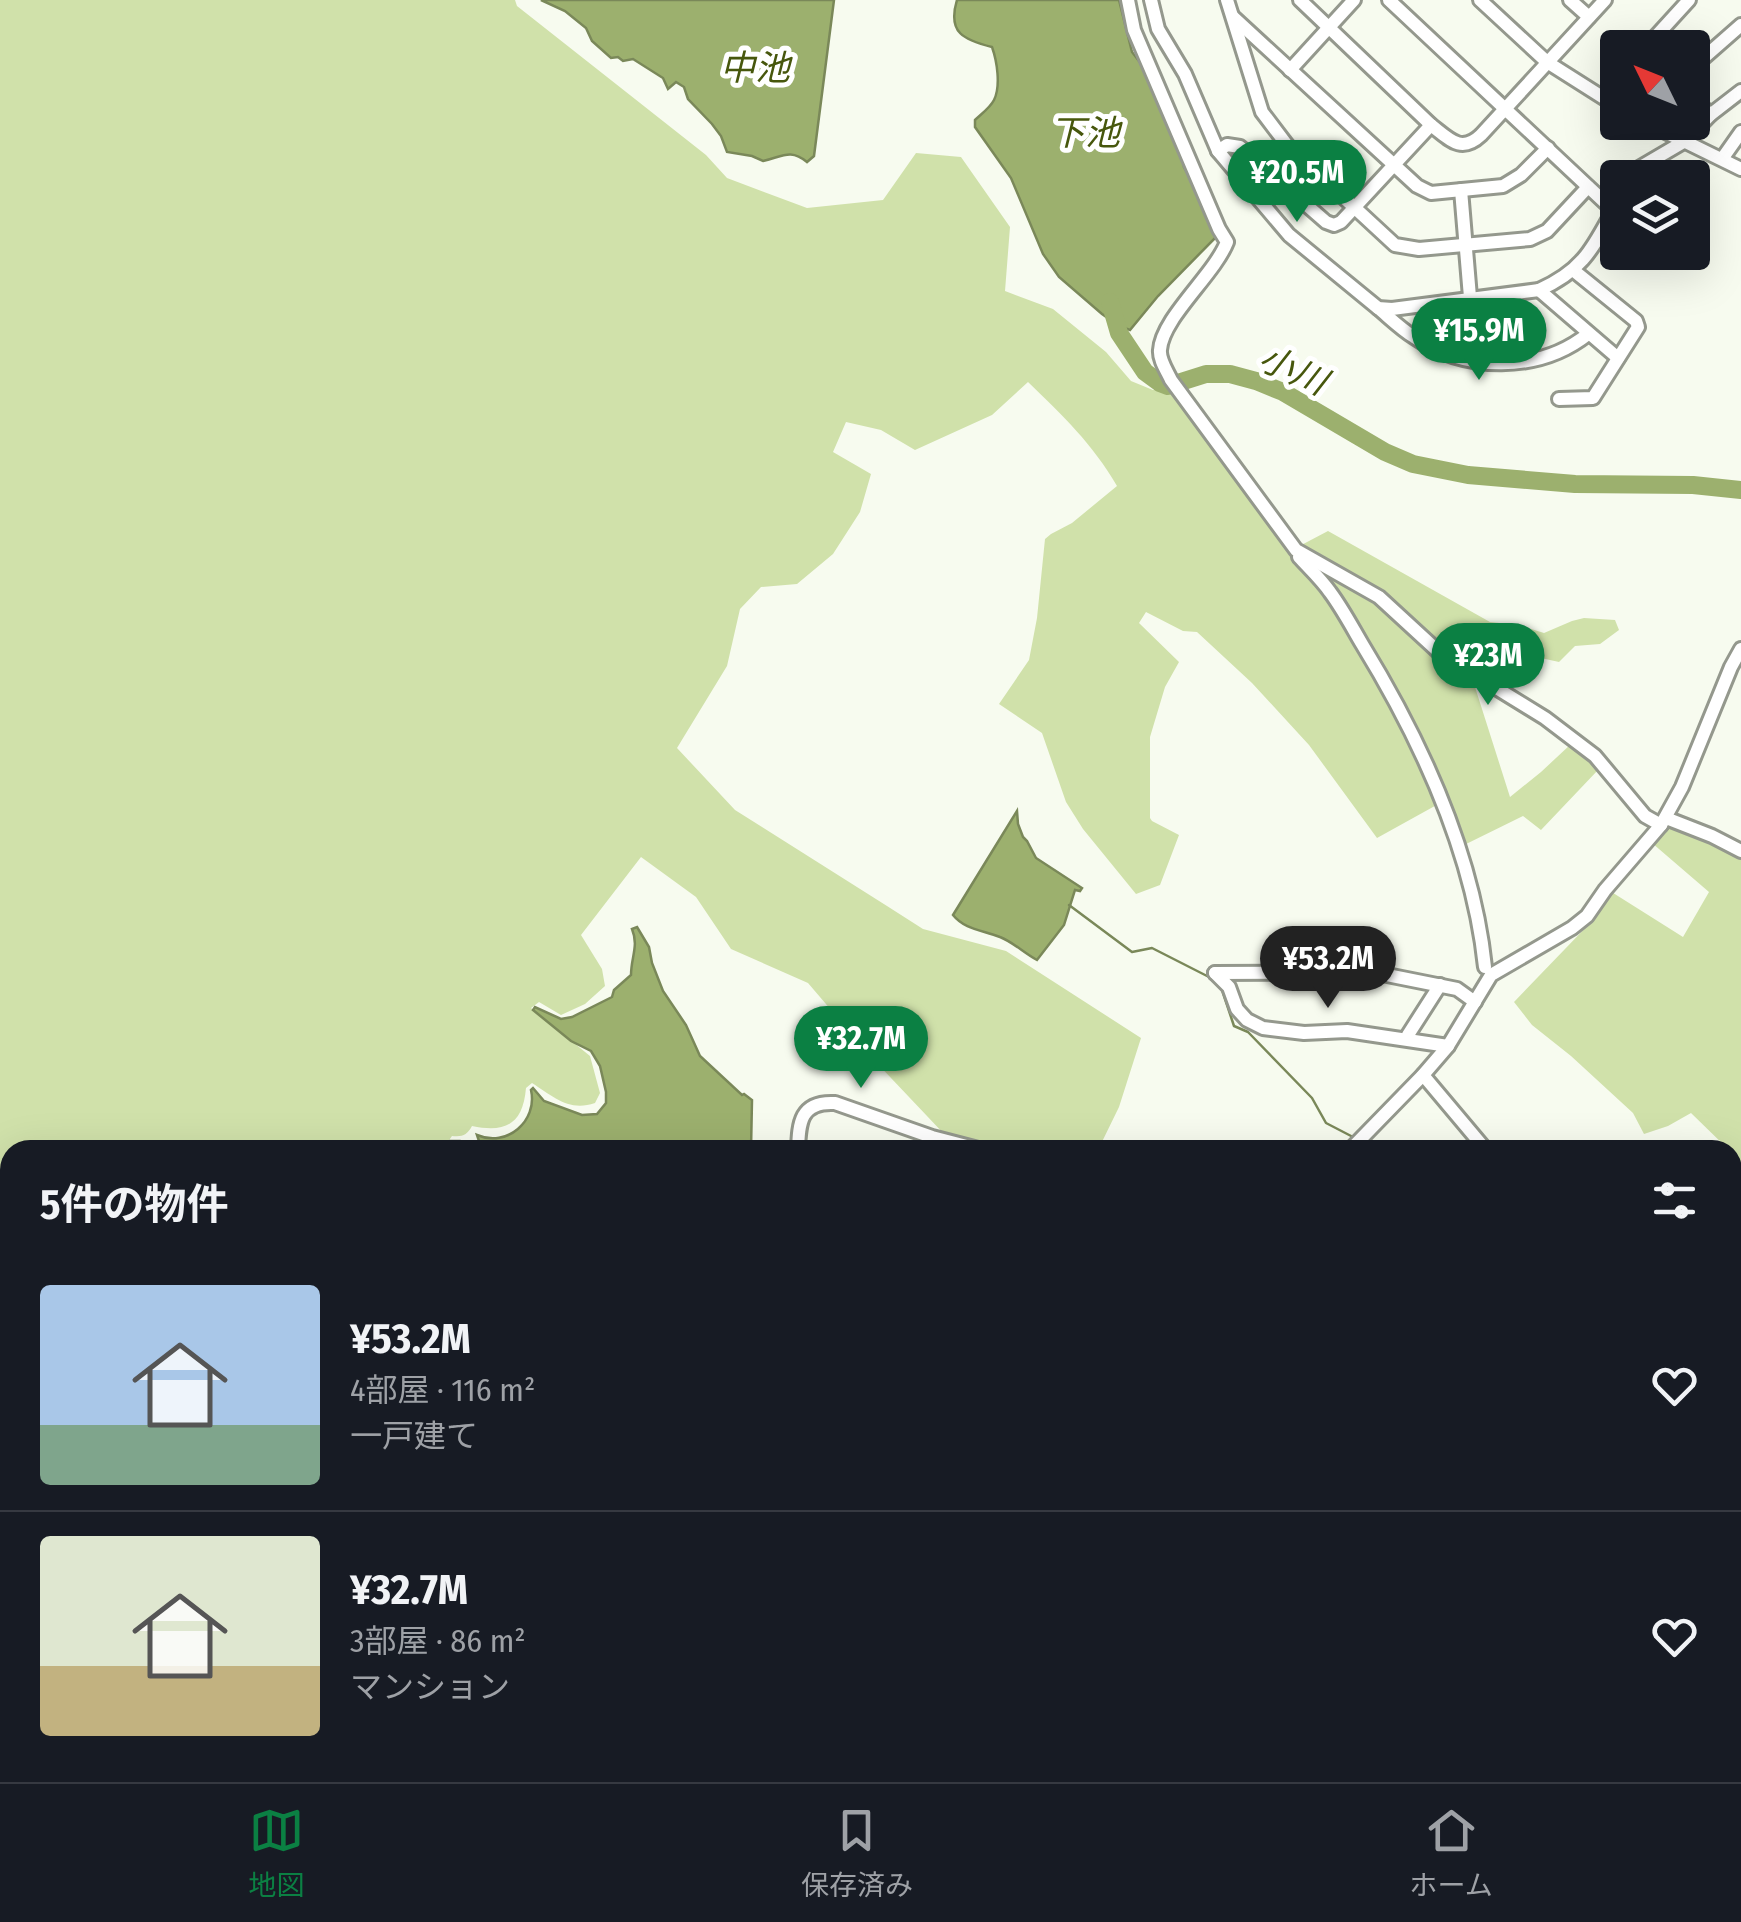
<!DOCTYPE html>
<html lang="ja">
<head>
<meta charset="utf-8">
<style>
	body { margin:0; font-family:"Fira Sans Condensed","Noto Sans JP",sans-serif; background:#20242c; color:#f1f3f6; height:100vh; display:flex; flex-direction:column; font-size:38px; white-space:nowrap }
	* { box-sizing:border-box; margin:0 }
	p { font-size:32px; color:#9ea1a6 }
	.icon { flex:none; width:55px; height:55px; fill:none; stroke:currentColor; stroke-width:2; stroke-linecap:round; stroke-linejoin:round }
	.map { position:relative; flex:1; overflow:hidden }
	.sheet { position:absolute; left:0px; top:1140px; width:1742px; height:642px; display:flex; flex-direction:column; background:#171b24; border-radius:30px 30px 0 0; box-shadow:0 10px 40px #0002 }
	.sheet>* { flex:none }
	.needle { width:65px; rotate:313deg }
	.tools { position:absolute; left:1600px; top:30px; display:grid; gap:20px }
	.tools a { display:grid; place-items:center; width:110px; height:110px; border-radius:10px; background:#171b24; box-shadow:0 10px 40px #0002; font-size:50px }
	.price { position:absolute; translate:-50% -85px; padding:0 22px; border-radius:35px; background:#0b8043; color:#fff; font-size:32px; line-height:65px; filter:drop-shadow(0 2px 5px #0008) }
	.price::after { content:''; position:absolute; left:50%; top:60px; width:30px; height:22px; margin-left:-15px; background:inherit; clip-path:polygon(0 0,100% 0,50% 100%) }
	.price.selected { background:#222; color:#fff }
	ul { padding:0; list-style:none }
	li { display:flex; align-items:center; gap:30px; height:250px; padding:0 40px }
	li+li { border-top:2px solid #363941 }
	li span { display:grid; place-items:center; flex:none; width:280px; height:200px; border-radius:10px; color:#555 }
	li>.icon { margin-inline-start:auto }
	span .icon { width:120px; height:120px; fill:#fffc; stroke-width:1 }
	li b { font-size:42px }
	h2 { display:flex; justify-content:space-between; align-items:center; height:120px; padding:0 40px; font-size:42px }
	.dock { display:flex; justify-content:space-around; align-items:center; height:140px; border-top:2px solid #363941; background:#171b24; font-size:28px; color:#9ea1a6 }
	.dock a { display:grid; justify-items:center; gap:5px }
	.dock .selected { color:#0b8043 }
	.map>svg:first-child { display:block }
</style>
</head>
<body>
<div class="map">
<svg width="1741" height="1782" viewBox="0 0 1741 1782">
	<rect width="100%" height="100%" fill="#f7fbef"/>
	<g fill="#d0e1aa">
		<path d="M0,0h515l2,6 189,149 21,23 80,30 76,-8 33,-47 45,4 49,70 -5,64 48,18 53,43 25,29 22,9h19l13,23 105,138 38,-20 162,91 28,3 26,8 28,-12 12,-3 31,2 4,10 -19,14 -25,2 -16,16 -89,-20 -19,25 24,20 35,110 31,-25 30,-28 27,26 -57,60 -18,-14 -65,32 -16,-46 -65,36 -68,-93 -57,-62 -55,-51 -14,-1 -37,-19 -7,11 40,39 -14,25 -15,50v81l2,3 27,14 -19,50 -24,9 -53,-65 -17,-27 -24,-69 -43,-29 30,-44 8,-42 8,-79 6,-5 21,-11 45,-37c-25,-43 -54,-70 -89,-104l-36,33 -77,35 -34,-20 -35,-8 -13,30 38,22 -11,38 -27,42 -36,30 -36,3 -21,22 -13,57 -50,82 58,62 152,96 36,23 83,22 135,87 -22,69 -21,43h-72l-81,-15 -72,-76 -65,-76 -77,-34 -35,-52 -55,-40 -60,78 21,34 3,17 -20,18 -24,11 -22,-13 -8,6 59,48 10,37 -5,10c-26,9 -41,-6 -63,-20l-6,5c-3,36 -20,45 -54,38 -5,9 -9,11 -20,10l-10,14h-432v622h1032l10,10h-1052z"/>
		<path d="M1676,825l65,30v308l-8,-9 -1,-4h-3l-38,-37 -23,13 -24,8 -11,-21 -62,-57 -39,-31 -18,-23 78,-81 18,-30 73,46 26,-45 -57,-49 15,-14z"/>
	</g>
	<g fill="#9cb06e" stroke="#7a8859" stroke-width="2.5">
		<path d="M541,0h293l-20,156 -7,6c-17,-14 -25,-5 -44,-1l-11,-5 -25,-4 -6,-16 -9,-12 -24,-25 -4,-12 -8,-5 -8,7 -5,-11 -30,-19 -10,2 -5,-4 -7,1 -19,-17 -6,-13 -21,-17z"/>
		<path d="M957,0h162l13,52 24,31 26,68 2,16 33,56 2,11 -61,62 -28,34 -11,-4 -17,-12 -43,-37 -16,-23 -32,-76 -36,-51v-7c6,-6 15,-12 19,-20 7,-14 3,-39 -2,-53 -28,-7 -45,-14 -35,-47z"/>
		<path d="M1017,811l1,13 5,13 4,4 9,17 46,30 -2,3 -5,-1 -11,35 -27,35c-13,-7 -24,-18 -37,-23 -17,-7 -35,-7 -47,-22z"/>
		<path d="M637,927l12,20 3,16 11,28 23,34 14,31 42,39 2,-1 8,6 -1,50h-296l-4,-9h9l7,7 12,-7 -2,-6c30,13 61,-14 54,-45l2,-2 11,13 38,14 15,-1 9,-11v-11l-6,-26 -9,-15 -20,-10 -38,-31 2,-3 26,12 11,-2 40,-20 2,-7 17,-15c0,-18 8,-29 1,-46z"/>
	</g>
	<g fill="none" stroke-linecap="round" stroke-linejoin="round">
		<g stroke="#7a8859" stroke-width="2.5">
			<path d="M1069,905l63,47 20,-4 57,29"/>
			<path d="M1221,987l13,39 14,6 64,66 14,25 27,14"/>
			<path d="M1732,1651l9,11"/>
			<path d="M1353,1772l9,10"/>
		</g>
		<path stroke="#9cb06e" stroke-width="18" d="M1110,302l9,31 26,39 15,11 8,3 38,-12h24l26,7 27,11 102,60 28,12 55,11 107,9 118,1 48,5"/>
		<defs>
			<g id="minor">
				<path d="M1128,0l6,30 85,199 8,13c-13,33 -65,76 -67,108 -1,10 7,21 11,30l125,170 83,47 62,57 104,64 50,38 50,60 16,9"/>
				<path d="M1151,0l7,29 27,45 33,77 71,84 89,73 14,1 147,-19c47,-21 55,-45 79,-88"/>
				<path d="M1227,0l35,112 25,33 108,100 24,4 111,-10 17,-8 41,-44"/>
				<path d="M1300,0l131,125c18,14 30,29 50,10l124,-135"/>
				<path d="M1389,0l224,210"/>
				<path d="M1480,0l67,62 71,45"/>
				<path d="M1570,0l19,17"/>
				<path d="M1233,17l184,169 14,7 72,-7 18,-11 27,-27"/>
				<path d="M1649,48l-2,-2 42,-46"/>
				<path d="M1692,68l49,-43"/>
				<path d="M1290,70l64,-70"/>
				<path d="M1692,96l18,19"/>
				<path d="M1645,122l96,47"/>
				<path d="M1218,151l9,-6 13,2 86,75 8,3 7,-3 90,-97"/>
				<path d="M1722,159l19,-27"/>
				<path d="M1632,178l7,-10 46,-27 25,-26 31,-24"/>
				<path d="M1461,190l9,107"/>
				<path d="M1539,290l79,68"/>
				<path d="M1378,308c12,10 23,21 36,29 51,35 125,36 174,-3"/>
				<path d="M1559,399l34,-1 45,-71 -2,-6 -63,-51"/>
				<path d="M1299,557c10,11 22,22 31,35 12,16 22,35 32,52 60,98 111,208 123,323"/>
				<path d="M1666,818l46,18 29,15"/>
				<path d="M1215,973l157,-1 85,17 18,13"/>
				<path d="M1215,973l14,14 8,22 10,11 16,8 41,5 43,-2 101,15"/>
				<path d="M1408,1035l32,-50"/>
				<path d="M1423,1075l63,75"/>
				<path d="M798,1150c1,-27 2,-49 37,-47l97,34 50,13"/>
				<path d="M1350,1150l73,-75 25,-29 43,-71 81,-47 15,-12 18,-26 56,-65 21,-38 49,-120 10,-18"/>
				<path d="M1732,1458l9,11"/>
				<path d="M1732,1574l9,-6"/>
				<path d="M1732,1709l9,-6"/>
				<path d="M1732,1758l9,-1"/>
				<path d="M1223,1772l7,7 6,-7"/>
				<path d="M1342,1772l10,10"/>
				<path d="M1729,1772l10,10"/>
				<path d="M1471,1782l12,-10"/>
				<path d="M1641,1782l11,-10"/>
			</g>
		</defs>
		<use href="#minor" stroke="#94988d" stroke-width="18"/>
		<use href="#minor" stroke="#fff" stroke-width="12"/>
	</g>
	<g text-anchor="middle" stroke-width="10" stroke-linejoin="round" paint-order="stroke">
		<g font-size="35" font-style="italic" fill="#47570d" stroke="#fff">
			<text x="755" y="80">中池</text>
			<text x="1085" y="145">下池</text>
			<text transform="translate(1293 370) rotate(24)" y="12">小川</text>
		</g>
	</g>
</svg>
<div class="tools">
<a><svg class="needle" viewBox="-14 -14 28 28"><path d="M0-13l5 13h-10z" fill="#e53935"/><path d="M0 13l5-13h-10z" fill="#9ea1a6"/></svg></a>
<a><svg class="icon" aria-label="layers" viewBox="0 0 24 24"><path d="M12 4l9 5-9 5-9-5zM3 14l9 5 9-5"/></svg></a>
</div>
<b class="price" style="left:1297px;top:225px">¥20.5M</b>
<b class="price" style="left:1479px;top:383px">¥15.9M</b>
<b class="price" style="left:1488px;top:708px">¥23M</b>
<b class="price selected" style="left:1328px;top:1011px">¥53.2M</b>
<b class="price" style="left:861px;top:1091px">¥32.7M</b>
<section class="sheet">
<h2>5件の物件<svg class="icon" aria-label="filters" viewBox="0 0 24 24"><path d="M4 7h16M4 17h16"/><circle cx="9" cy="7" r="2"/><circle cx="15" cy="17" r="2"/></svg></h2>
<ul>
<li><span style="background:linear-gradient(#a9c7e8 70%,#7fa58c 0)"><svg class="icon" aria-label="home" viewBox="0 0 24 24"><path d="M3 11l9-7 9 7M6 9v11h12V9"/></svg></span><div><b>¥53.2M</b><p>4部屋 · 116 m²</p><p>一戸建て</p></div><svg class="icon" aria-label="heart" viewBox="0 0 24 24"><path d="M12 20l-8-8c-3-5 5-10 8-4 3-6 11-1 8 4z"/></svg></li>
<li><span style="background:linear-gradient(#dfe7d0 65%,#c2b280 0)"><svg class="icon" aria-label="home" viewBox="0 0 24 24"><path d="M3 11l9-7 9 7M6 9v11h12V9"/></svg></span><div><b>¥32.7M</b><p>3部屋 · 86 m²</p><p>マンション</p></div><svg class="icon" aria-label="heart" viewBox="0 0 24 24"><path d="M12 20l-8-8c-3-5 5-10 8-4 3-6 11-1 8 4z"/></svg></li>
</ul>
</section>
</div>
<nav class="dock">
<a class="selected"><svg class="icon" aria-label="map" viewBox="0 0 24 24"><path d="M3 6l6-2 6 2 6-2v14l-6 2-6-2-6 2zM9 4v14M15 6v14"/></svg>地図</a>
<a><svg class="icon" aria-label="saved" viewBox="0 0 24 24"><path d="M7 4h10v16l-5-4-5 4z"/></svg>保存済み</a>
<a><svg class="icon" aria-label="home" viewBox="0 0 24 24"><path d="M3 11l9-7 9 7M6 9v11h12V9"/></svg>ホーム</a>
</nav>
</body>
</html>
